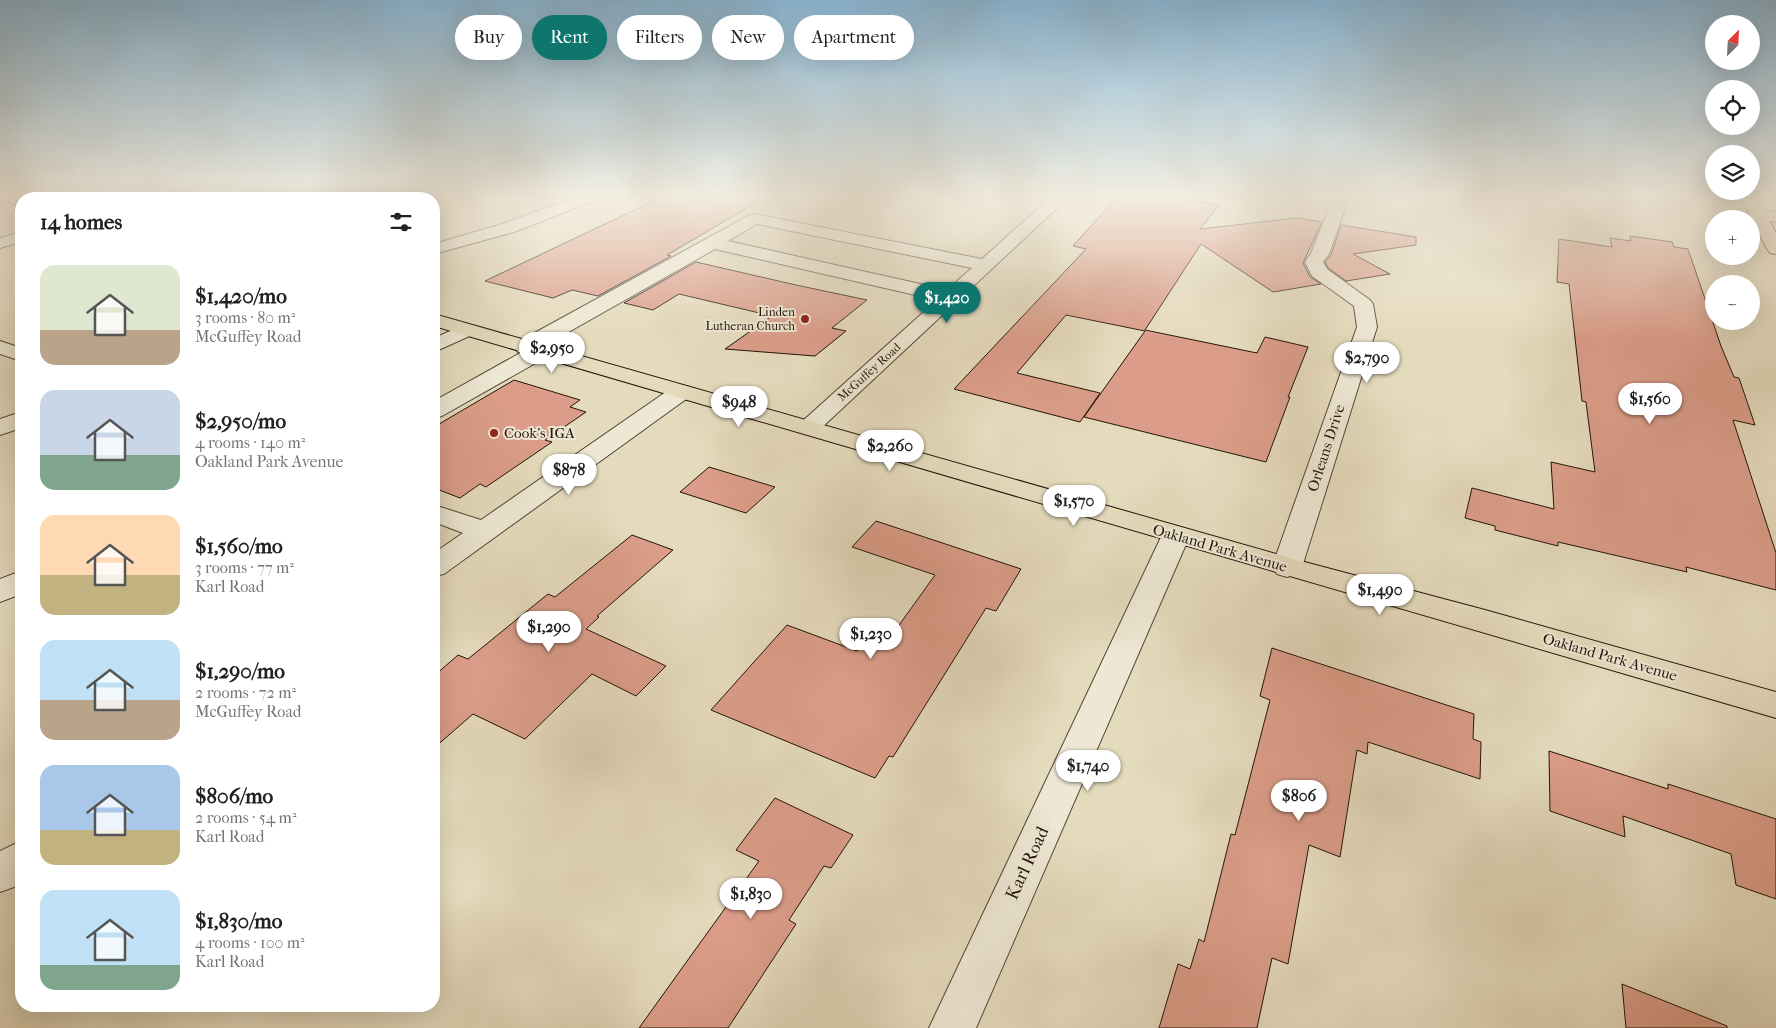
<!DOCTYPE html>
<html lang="en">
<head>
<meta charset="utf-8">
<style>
	body { margin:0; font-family:"IM FELL French Canon",serif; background:#f6f6f6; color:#202124; height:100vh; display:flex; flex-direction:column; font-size:19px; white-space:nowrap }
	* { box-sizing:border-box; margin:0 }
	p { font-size:16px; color:#757577 }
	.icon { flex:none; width:28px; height:28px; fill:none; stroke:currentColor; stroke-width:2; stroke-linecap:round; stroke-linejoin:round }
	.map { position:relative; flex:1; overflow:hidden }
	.panel { position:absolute; left:15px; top:192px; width:425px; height:820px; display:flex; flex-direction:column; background:#fff; border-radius:20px; box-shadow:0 5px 20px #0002 }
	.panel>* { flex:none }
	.hud { position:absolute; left:455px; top:15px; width:475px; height:45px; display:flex; gap:10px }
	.needle { width:32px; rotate:24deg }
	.controls { position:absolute; left:1705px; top:15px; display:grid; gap:10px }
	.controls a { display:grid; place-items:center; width:55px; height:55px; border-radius:50%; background:#fff; box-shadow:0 5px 20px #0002; font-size:25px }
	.price { position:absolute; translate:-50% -42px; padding:0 11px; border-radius:18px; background:#fff; color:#222; font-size:16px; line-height:32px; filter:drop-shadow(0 1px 2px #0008) }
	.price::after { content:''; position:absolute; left:50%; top:30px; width:15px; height:11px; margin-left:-8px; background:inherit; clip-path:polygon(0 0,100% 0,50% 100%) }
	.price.current { background:#0f766e; color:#fff }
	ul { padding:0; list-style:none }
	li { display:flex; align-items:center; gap:15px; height:125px; padding:0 25px }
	li span { display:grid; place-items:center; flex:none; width:140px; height:100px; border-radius:15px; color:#555 }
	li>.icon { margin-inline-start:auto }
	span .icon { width:60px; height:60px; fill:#fffc; stroke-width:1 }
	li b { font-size:21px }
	h2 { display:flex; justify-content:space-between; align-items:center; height:60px; padding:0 25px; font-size:21px }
	.tag { padding:0 18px; border-radius:22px; background:#fff; box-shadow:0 5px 20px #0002; font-size:18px; line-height:45px }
	.tag.current { background:#0f766e; color:#fff }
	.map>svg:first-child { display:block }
</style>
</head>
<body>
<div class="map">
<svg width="1776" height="1028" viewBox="0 0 1776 1028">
	<rect width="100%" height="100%" fill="#e4dabc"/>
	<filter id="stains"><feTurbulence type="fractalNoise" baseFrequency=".004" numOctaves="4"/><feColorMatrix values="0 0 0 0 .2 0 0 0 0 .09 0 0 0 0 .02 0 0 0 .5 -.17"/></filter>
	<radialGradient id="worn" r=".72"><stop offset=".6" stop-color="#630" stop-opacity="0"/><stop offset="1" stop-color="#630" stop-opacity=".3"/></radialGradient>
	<g fill="#db9d89" stroke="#221409">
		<path d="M666,195h103l-102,60 4,1 -73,40 -26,-6 -19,8 -68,-17z"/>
		<path d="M1119,195h39l61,10 -19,24 97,-11 25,4 -19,41 7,14 11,7 -48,8 -72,-48 -56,86 112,23 8,-16 43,10 -20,50h2l-24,65 -182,-45 61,-86 -79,-16 -49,58 83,20 -20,29 -126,-33 132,-140 -13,-3z"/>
		<path d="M1341,225l75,12v8l-63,9 37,20 -44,7 -18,-13 -3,-6 6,-7z"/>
		<path d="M1630,236l42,6 2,5 14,2 33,97 13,31 5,1 16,47 -22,-5 43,133v37l-90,-23 1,5 -129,-30v4l-63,-16v-4l-30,-8 7,-30 82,21 -3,-47 44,10 -9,-70 -4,-1 -13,-117 -12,-2 2,-43 53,8 -2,-9 21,3z"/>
		<path d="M696,262l100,23 71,15 -35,28 14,3 -31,25 -90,-7 47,-33 -93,-22 -26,16 -29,-7z"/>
		<path d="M514,380l66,20 -10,7 16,5 -41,28 7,2 -66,45 -6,-3 -20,14 -26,-10v-61z"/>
		<path d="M709,467l66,20 -29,26 -66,-21z"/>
		<path d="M876,521l145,48 -25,42 -10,-3 -93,149 -4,-1 -14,22 -164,-68 76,-85 70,26 11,-15 6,3 6,-8 12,4 43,-60 -83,-28z"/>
		<path d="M632,535l41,15 -76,66 2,1 -13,12 80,37 -30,30 -44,-22 -67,65 -52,-25 -39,34v-72l24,-21 10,4 80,-65 7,3z"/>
		<path d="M1272,648l202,66 -1,25 8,3 -1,37 -112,-37 -1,12 -10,-4 -17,107 -31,-12 -21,119 -16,-6 -15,70h-98l19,-64 12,5 9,-30 5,3 27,-108 4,1 35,-135 -10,-4z"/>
		<path d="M1549,751l119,38v-5l108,35v80l-40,-14 -5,-31 -108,-38 2,21 -75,-26z"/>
		<path d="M775,798l78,37 -22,33 -7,-2 -35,54 7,4 -68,104h-89l120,-167 -23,-11z"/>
		<path d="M1622,984l105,42v2h-101z"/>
	</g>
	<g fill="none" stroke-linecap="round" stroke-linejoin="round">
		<defs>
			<g id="minor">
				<path d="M175,195h25l4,4h-25z"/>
				<path d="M211,195h24l-4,4h-23z"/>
				<path d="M581,195h23l-3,3 -87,34 -80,22v-10l68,-20z"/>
				<path d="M1053,195h18l-254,237 -9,2 -9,-2 -3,-5 141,-127 -222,-51 -171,97h4l3,5 -3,5 -106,60 -8,2v-17l88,-49h-4l-3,-5 3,-5 230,-126 6,-2 228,45zM757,224l215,44 -25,22 -219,-49z"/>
				<path d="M1337,203l6,2 2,3 -16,46 -6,8 4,7 43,31 3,4 4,23 -75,240 -5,7 -10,3 -10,-3 -5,-7 85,-240 -3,-21 -42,-30 -7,-14 6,-9 18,-45 2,-3z"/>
				<path d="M1757,210l19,2v10l-25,-4 -2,-3 2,-3z"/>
				<path d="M21,232v10l-21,6v-10z"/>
				<path d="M467,324l7,2 3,4 -3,4 -40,18v-14z"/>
				<path d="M0,341l21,7v13l-21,-7z"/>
				<path d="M681,385l8,2 3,5 -3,5 -245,177 -10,2v-23l29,-20 -29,-11v-17l47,15 192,-133z"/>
				<path d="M21,412v16l-21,7v-16z"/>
				<path d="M1176,526l10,3 4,6 -214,493h-47l233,-493 4,-6z"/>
				<path d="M21,571v23l-21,8v-23z"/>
				<path d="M21,841v41l-7,5 -14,5v-41z"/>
			</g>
			<g id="major">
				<path d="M0,195h19l8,4h-6v7l-21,-7z"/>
				<path d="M1739,195h16l21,38v21l-6,-1 -3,-4z"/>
				<path d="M434,314l863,246 188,50 291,82v26l-1342,-392z"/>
			</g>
		</defs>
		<use href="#minor" stroke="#524636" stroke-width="2"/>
		<use href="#major" stroke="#221409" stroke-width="2"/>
		<use href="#minor" fill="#ede7d3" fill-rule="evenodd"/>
		<use href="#major" fill="#e4dabc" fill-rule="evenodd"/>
	</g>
	<linearGradient id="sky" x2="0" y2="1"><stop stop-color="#88b6d5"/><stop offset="0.58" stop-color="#f3eee1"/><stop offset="1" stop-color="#f3eee1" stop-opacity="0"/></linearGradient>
	<rect width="1776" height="339" fill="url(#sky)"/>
	<g fill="#8f2418" stroke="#ede7d3" stroke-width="2">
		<circle cx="805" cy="319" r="5"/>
		<circle cx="494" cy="433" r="5"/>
	</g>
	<g text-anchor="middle" stroke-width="4" stroke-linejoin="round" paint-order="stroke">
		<g font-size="12" fill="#221409" stroke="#ede7d3" text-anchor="end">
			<text x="795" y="316">Linden<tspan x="795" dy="14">Lutheran Church</tspan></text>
		</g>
		<g font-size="12" fill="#221409" stroke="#ede7d3">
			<text transform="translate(869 372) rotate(-42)" y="4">McGuffey Road</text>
		</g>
		<g font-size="15" fill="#221409" stroke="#ede7d3" text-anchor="start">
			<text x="504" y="438">Cook's IGA</text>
		</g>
		<g font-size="15" fill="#221409" stroke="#ede7d3">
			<text transform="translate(1326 448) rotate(-72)" y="5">Orleans Drive</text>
			<text transform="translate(1220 548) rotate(16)" y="5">Oakland Park Avenue</text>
			<text transform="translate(1610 657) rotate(16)" y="5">Oakland Park Avenue</text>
		</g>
		<g font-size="18" fill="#221409" stroke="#ede7d3">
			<text transform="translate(1027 863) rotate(-65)" y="6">Karl Road</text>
		</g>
	</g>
	<rect width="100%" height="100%" filter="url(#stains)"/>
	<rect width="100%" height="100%" fill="url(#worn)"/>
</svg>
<div class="controls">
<a><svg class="needle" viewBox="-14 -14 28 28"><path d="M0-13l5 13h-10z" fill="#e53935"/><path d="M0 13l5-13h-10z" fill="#757577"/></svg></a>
<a><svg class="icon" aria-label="locate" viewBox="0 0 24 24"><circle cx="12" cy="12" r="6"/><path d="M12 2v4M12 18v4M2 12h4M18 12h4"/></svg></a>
<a><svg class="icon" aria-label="layers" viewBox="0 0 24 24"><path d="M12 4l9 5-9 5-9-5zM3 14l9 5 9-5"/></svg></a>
<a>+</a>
<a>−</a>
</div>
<b class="price current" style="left:947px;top:324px">$1,420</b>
<b class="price" style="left:552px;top:374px">$2,950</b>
<b class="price" style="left:1367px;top:384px">$2,790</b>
<b class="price" style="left:1650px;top:425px">$1,560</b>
<b class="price" style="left:739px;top:428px">$948</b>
<b class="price" style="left:890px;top:472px">$2,260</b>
<b class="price" style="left:569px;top:496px">$878</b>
<b class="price" style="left:1074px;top:527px">$1,570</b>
<b class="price" style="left:1380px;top:616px">$1,490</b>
<b class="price" style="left:549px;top:653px">$1,290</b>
<b class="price" style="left:871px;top:660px">$1,230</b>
<b class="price" style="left:1088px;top:792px">$1,740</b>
<b class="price" style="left:1299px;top:822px">$806</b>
<b class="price" style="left:751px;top:920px">$1,830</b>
<div class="hud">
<a class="tag">Buy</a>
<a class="tag current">Rent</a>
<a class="tag">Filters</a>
<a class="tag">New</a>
<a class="tag">Apartment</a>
</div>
<section class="panel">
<h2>14 homes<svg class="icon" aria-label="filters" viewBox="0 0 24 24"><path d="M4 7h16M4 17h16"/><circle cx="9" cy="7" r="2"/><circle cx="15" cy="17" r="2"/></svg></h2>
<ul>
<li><span style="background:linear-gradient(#dfe7d0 65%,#b9a48a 0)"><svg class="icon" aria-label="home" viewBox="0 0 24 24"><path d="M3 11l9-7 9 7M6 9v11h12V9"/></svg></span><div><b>$1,420/mo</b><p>3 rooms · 80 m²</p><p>McGuffey Road</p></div></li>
<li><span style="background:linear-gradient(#c9d6e8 65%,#7fa58c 0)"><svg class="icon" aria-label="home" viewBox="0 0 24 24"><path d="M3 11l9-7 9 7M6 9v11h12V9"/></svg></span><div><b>$2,950/mo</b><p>4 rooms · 140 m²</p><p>Oakland Park Avenue</p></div></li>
<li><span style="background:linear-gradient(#ffd9b3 60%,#c2b280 0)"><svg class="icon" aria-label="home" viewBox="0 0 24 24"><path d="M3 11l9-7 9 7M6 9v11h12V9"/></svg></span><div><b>$1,560/mo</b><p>3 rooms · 77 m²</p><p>Karl Road</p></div></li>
<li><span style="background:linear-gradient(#bfe0f5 60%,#b9a48a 0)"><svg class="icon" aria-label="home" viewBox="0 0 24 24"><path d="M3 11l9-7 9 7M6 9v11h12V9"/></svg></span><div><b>$1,290/mo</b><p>2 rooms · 72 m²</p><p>McGuffey Road</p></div></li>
<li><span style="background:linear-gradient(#a9c7e8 65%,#c2b280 0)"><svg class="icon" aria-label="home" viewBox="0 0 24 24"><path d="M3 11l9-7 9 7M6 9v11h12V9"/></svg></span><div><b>$806/mo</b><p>2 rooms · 54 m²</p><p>Karl Road</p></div></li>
<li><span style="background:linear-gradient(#bfe0f5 75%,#7fa58c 0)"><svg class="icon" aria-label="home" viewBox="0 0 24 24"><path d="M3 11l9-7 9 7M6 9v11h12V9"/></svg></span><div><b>$1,830/mo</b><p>4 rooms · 100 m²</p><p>Karl Road</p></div></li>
</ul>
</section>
</div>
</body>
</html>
